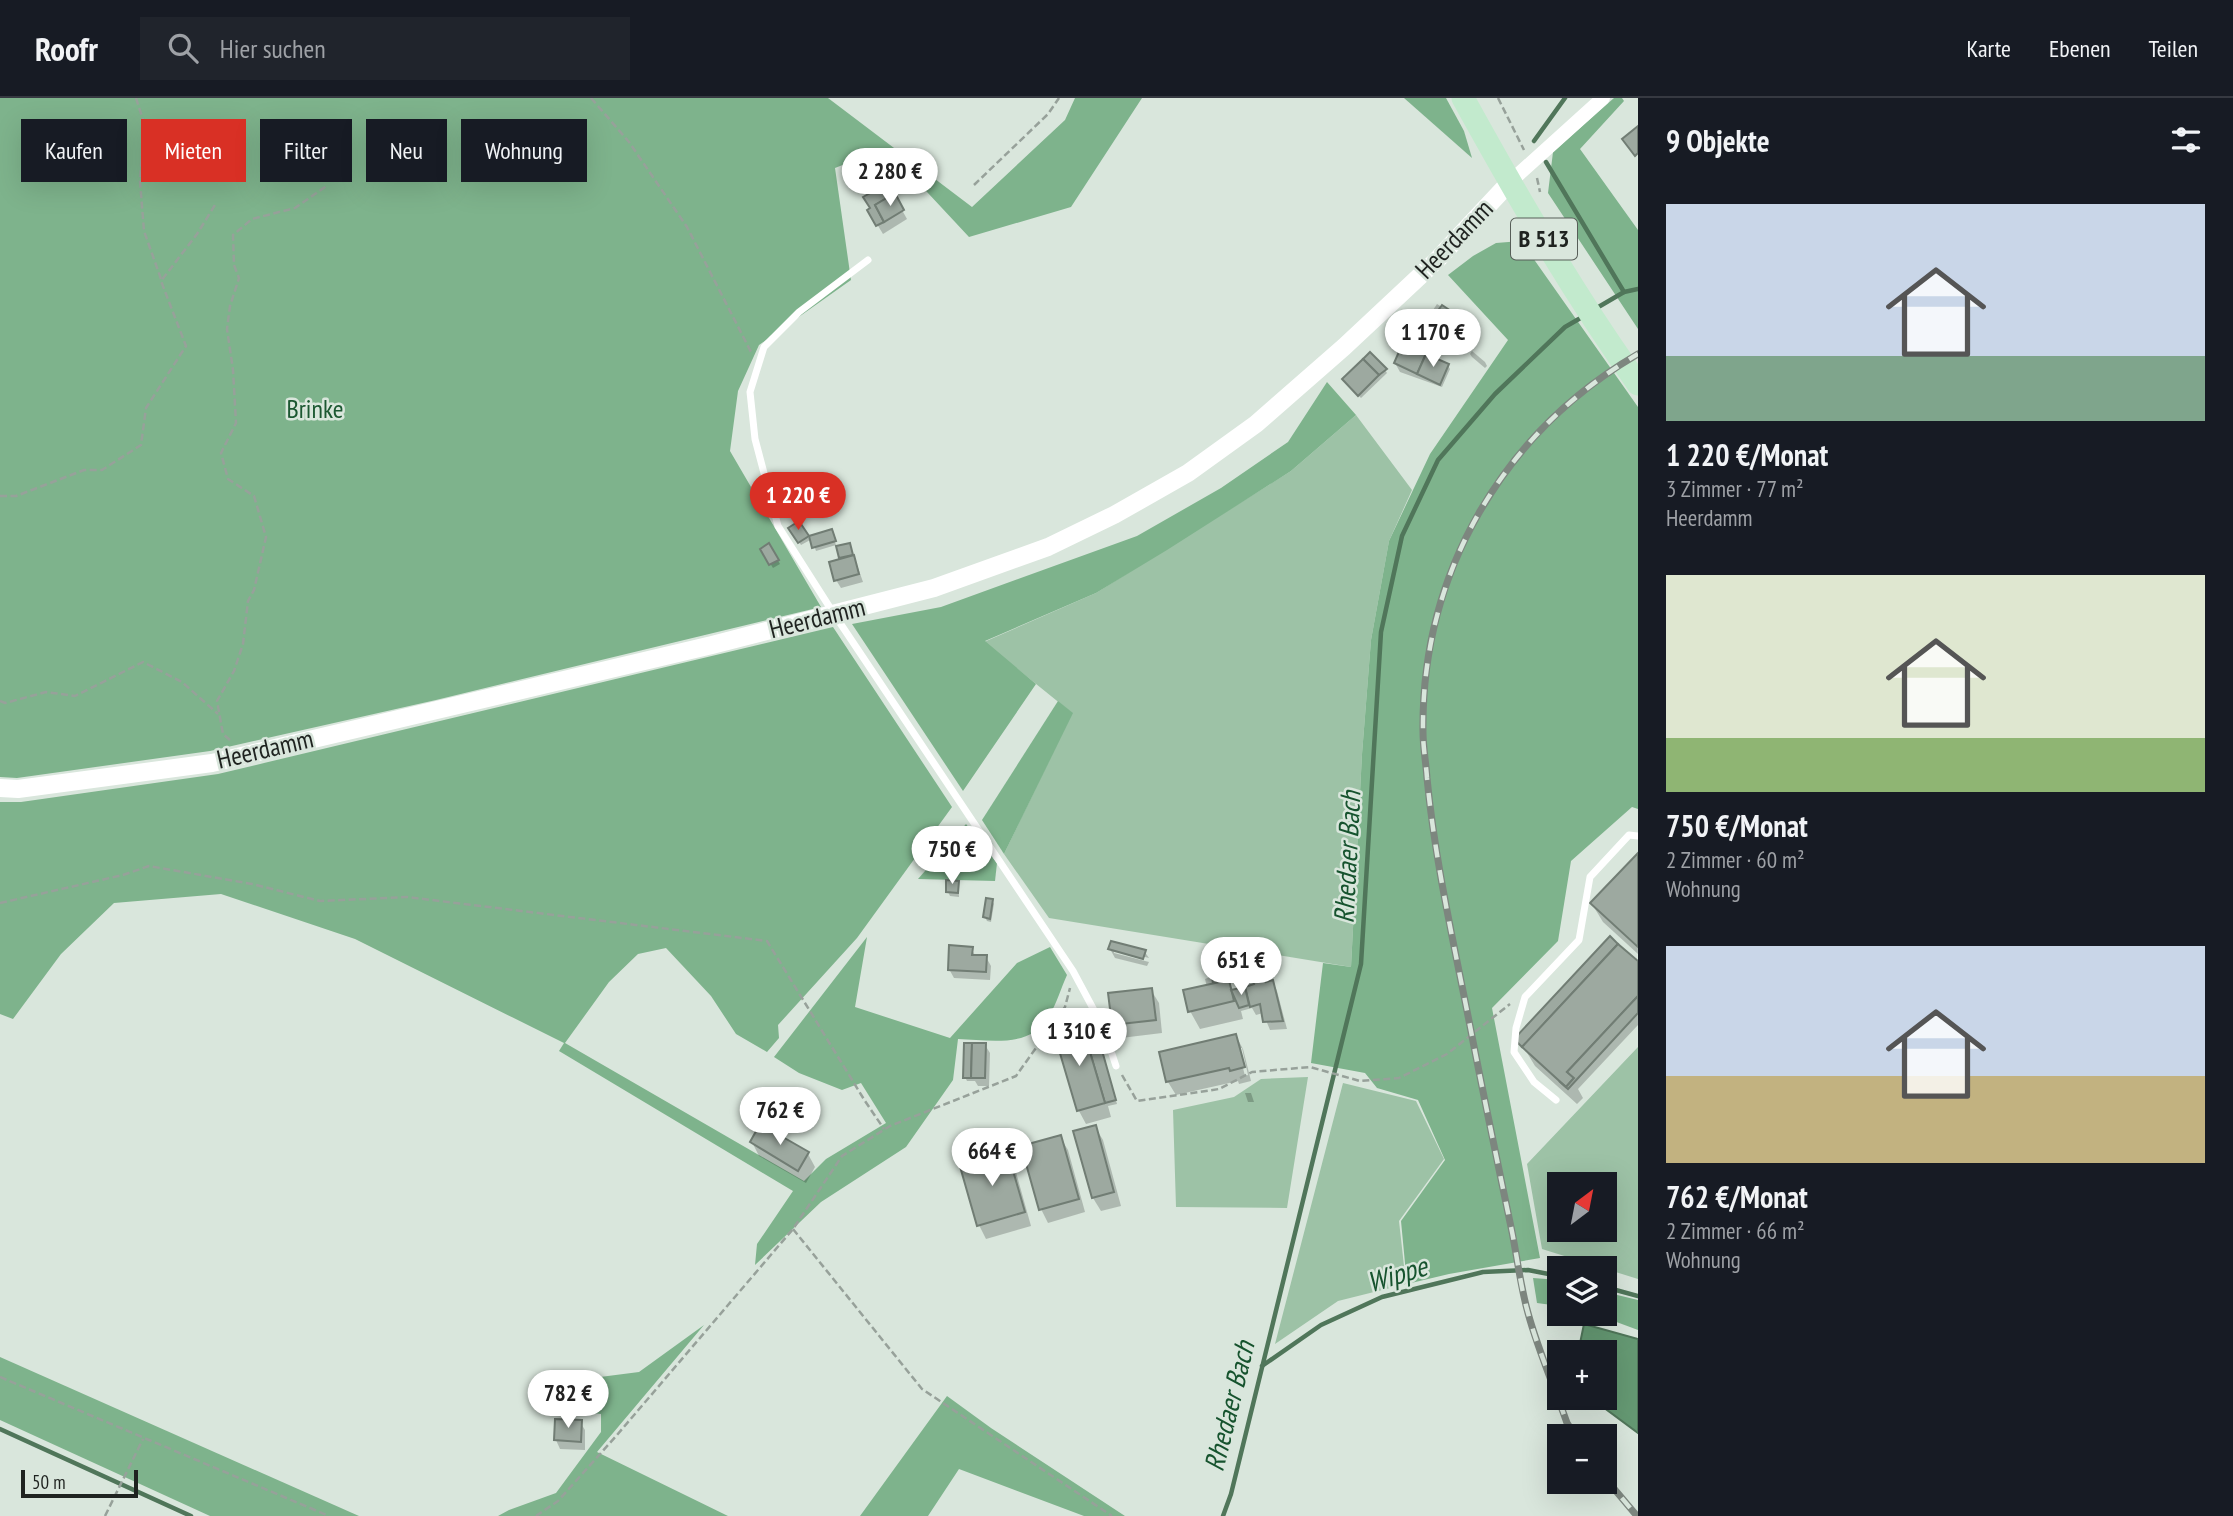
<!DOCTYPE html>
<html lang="de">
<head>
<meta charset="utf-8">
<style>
	body { margin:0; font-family:"PT Sans Narrow",sans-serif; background:#20242c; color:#f1f3f6; height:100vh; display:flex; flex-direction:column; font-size:26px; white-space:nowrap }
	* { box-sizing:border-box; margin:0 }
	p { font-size:23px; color:#9ea1a6 }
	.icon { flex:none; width:38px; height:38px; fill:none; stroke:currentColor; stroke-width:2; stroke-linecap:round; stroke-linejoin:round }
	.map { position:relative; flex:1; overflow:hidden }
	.panel { display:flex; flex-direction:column; background:#171b24; width:595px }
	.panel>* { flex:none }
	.hud { position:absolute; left:21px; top:21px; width:665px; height:63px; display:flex; gap:14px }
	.needle { width:46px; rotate:32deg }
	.fabs { position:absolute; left:1547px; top:1074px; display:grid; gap:14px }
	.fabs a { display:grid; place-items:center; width:70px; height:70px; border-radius:0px; background:#171b24; box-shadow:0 7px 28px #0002; font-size:35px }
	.scale { position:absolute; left:21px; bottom:18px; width:117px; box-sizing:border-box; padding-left:7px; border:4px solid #1f2320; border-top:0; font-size:19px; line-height:24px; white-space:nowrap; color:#1f2320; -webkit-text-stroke:5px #d9e6dc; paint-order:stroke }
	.price { position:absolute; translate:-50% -60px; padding:0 16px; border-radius:24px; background:#fff; color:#222; font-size:23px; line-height:46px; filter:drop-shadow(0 2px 4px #0008) }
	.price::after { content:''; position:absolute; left:50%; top:42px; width:21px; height:16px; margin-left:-10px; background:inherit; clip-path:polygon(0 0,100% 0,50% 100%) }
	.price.current { background:#d93025; color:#fff }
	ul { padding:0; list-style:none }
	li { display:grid; align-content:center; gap:14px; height:371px; padding:0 28px }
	li span { display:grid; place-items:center; height:217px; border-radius:0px; color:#555 }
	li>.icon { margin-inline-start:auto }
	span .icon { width:126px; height:126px; fill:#fffc; stroke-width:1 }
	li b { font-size:30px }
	h2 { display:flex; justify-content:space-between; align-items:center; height:84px; padding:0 28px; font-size:30px }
	.tag { padding:0 24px; border-radius:0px; background:#171b24; box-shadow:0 7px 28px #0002; font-size:24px; line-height:63px }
	.tag.current { background:#d93025; color:#fff }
	header { display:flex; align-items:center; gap:42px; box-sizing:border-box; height:98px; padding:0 35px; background:#171b24; border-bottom:2px solid #363941 }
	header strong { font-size:33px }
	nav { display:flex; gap:38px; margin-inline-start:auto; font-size:24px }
	.search { width:490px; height:63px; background:#20242c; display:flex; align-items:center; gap:18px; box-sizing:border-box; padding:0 24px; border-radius:0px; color:#9ea1a6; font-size:26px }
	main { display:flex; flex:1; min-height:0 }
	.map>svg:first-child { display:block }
</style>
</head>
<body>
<header>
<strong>Roofr</strong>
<div class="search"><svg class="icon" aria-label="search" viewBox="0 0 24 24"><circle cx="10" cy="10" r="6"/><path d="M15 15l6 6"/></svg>Hier suchen</div>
<nav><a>Karte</a><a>Ebenen</a><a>Teilen</a></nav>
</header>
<main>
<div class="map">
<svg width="1638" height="1418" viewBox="0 0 1638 1418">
	<rect width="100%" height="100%" fill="#d9e6dc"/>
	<g fill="#9dc2a6" fill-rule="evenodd">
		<path d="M1356,317l56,75 -23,51 -18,99 -9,114 -11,213 -302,-49 -45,-64 68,-141 -88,-71 112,-49 195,-122z"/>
		<path d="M1638,949v232l-96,-30 -15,-85zM1559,1087h46v45h-46z"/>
		<path d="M1308,979l-21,131 -111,-1 -3,-97 61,-13 27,-18z"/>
		<path d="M1343,985l73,18 28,58 -45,62 7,63 -68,17 -63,43z"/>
	</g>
	<g fill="#7eb38c">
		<path d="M0,0h828l144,109 93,-87 10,-22h67l-71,109 -102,30 -83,-89 -51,20 16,112 -92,65 -21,46 -8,60 91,156 -385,93 -226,51 -193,27 -17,-1z"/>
		<path d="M1404,0h42l18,33 8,27z"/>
		<path d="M1614,0h8l2,3 -44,48 58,81v99l-90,-136 5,-41z"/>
		<path d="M1521,143l117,166v402l-6,-2 -61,54 -13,80 -66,67 48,250 -91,16 -42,10 -6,-63 44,-61 -27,-60 -41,-12 -12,-15 -54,-10 12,-100 28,4 11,-213 9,-114 18,-99 41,-87 78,-114 -60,-65 25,-19 23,-13z"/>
		<path d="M1327,284l29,33 -65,56 -124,79 -71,43 -111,48 51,43 -73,107 -111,-167 89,-17 196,-71 84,-48 67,-46z"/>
		<path d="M833,529l119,180 -95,131 -79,87 1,13 -12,14 -31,-18 -25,-38 -45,-48 -28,6 -29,28 -44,61 239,138 22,-22 60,-36 -25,-40 -19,7 -43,-17 -25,-16 93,-120 -12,70 95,31 67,-75 33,-16 17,28c-6,13 -10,28 -18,41 -18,33 -60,24 -91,23l-5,41 -47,67 -85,55 -66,63 2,-21 36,-53 -234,-140 5,-8 -209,-104 -134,-45 -107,9 -53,51 -48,65 -13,-5v-212h21l197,-28z"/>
		<path d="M1058,603l15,12 -69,141 -22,-34z"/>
		<path d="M966,726l31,39 -2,18 -77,-2z"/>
		<path d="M1533,1180l26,2v26l-22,-3z"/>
		<path d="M1605,1194l33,8v30l-43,-16h10z"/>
		<path d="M704,1227l-107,127 131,64h-230l11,-6 47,-17 45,-61v-18l-62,-8 -9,-20 109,-14z"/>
		<path d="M0,1259l359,159h-149l-210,-96z"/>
		<path d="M947,1298l44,32 134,88h-41l-125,-47 -31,47h-68z"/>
	</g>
	<path fill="#659973" stroke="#50765a" stroke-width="2" d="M1584,1226l54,15v94l-39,-29 -3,-6h9v-45h-27z"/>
	<g fill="#0003" fill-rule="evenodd">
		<path d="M872,64l2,3 -10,19 -6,-6z"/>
		<path d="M881,67l18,5 2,4 -3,4z"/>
		<path d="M894,98l13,23 -24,15 -14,-23z"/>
		<path d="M1437,206l22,14 5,9 -9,12 -16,-11 -10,-12z"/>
		<path d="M1431,244l5,8 -4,8 16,8 2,3 -8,18 -42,-15 -5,-9z"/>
		<path d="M1472,253l13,11 2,4 -2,2 -13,-11 -2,-3z"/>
		<path d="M1385,272l2,3 -26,25 -15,-15z"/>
		<path d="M808,381l8,8 -4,6 -8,-8z"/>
		<path d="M799,425l9,15 23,-7 5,14 -20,6 -4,-12 -11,6 -11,-17z"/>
		<path d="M769,447l11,19 -7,4 -11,-18z"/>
		<path d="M838,450h13l12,34 -22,6 -5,-8 6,-20z"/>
		<path d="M1638,757v99l-35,-32 -11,-18z"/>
		<path d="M958,785l1,14 -9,-1 -2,-4z"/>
		<path d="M992,802l2,4 -3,18 -4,-1 -2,-4z"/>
		<path d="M1112,845l32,8 5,7 -35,-9v4l35,9 -2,4 -32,-8 -5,-9z"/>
		<path d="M971,850l5,9h10l5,9 -1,14 -36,-2 -5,-9z"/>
		<path d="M1638,866v61l-60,64 5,9 -6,6 -42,-38 -9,-15 -8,-8z"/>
		<path d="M1213,877l10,1 2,7 3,-1 6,9 39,-9 4,9 10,38 -17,1 -7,-17 -7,2 -4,-7 -11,3 2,8 -43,10 -10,-18 17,-24 -2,-8 5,-2 5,6z"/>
		<path d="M1151,892l8,13 3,30 -41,5 -7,-14z"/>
		<path d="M1095,929l22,77 -9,2 3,11 -25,7 -7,-13 -22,-77z"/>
		<path d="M1236,938l7,13 8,32 -12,3 -1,-3 -62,14 -8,-13 -7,-29zM1238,950h4l6,27 -3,1z"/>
		<path d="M985,947l5,8 -1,33h-11l-3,-5h-8l-2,-4z"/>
		<path d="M1245,995h6l3,9h-6z"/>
		<path d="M1095,1029l8,13 18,66 -20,5 -8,-13 -18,-66z"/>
		<path d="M1060,1039l8,13 17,62 -37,11 -7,-14z"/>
		<path d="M752,1044l56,12 7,13 -9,16 -47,-27z"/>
		<path d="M1007,1054l7,13 17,61 -45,13 -7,-14z"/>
		<path d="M580,1324l5,8v20l-25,-1 -4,-9z"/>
	</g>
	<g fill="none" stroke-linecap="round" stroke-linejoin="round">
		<g stroke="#50765a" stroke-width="4.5">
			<path d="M1534,43l31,-43"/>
			<path d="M1546,64l78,130"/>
			<path d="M1595,211l29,-17 14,-3"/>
			<path d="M1605,1189l33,9"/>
			<path d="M1262,1268l59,-41 61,-28 101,-25 45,-2 31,6"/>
			<path d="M0,1331l191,87"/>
			<path d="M1223,1418l8,-22 130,-530 20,-332 21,-96 36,-76 57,-66 70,-67 19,-11"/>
		</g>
	</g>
	<g fill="#9da9a0" stroke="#717d74" stroke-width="2">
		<path d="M1638,28v27l-3,3 -13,-17z"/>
		<path d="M866,59l7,3 -11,21 -6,-3z"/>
		<path d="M883,60l17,11 -4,7 -17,-11z"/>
		<path d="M881,89l6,11 -12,7 9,17 -8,4 -9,-16 3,-2 -7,-11z"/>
		<path d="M895,95l9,17 -20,12 -9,-17z"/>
		<path d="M1442,207l18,12 -10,14 -18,-12z"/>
		<path d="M1409,231l23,11 -15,34 -23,-11z"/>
		<path d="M1370,254l17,17 -8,6 -16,-16z"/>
		<path d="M1426,256l23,10 -9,21 -23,-11z"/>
		<path d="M1363,261l16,16 -21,21 -16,-17z"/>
		<path d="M799,423l10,15 -11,7 -10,-15z"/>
		<path d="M832,431l4,12 -24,7 -3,-12z"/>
		<path d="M769,445l10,17 -10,5 -9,-16z"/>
		<path d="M850,445l3,12 -14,3 -3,-12z"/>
		<path d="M854,457l5,19 -25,7 -5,-19z"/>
		<path d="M1638,755v94l-48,-44z"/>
		<path d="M946,782l13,1 -1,12 -12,-1z"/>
		<path d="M986,800l7,1 -3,20 -7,-2z"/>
		<path d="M1610,838l8,8 -96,103 -8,-8z"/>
		<path d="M1111,843l35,9 -3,9 -35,-10z"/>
		<path d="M1618,846l20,17v35l-71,76 7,6 -8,9 -44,-40z"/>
		<path d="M949,847l24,2 -1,8h15l-1,17 -38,-2z"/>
		<path d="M1222,873l2,10 -11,2 -2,-10z"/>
		<path d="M1265,881l1,3 7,-2 10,41 -20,1 -3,-18 -10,3 -5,-20 9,-3 -1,-3z"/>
		<path d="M1229,882l5,21 -46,11 -5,-22z"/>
		<path d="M1245,889l4,18 -10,3 -8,-18z"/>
		<path d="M1152,890l4,32 -44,5 -4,-32z"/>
		<path d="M1638,898v17l-70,76 -9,-8 7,6 8,-9 -7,-6z"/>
		<path d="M1094,924l22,78 -11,3 -23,-78z"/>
		<path d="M1082,927l23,78 -28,8 -23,-78z"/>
		<path d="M1236,936l9,33 -15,4 -1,-3 -63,14 -7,-30z"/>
		<path d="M964,945h8l-1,35h-8z"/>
		<path d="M972,945h14l-1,35h-14z"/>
		<path d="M760,1026l49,28 -11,19 -48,-29z"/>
		<path d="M1096,1027l18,67 -22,6 -19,-67z"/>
		<path d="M1061,1037l18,64 -40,11 -18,-64z"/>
		<path d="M1007,1052l18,62 -48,14 -18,-63z"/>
		<path d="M555,1321l27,1 -1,22 -27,-2z"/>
	</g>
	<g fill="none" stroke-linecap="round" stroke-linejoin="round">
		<g stroke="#97a19a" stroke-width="2.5" stroke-dasharray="7 3.5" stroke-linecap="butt">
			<path d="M136,0l8,25 -4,58 4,50 17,48"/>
			<path d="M591,0l38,44 58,85 64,125"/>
			<path d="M1498,0l26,52"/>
			<path d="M1537,80l3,14"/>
			<path d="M974,87l74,-71 11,-16"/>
			<path d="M0,398h16l68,-26h18l39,-25 5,-37 40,-62 -25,-65 36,-47 18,-29"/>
			<path d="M0,603l5,2 41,-11 29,4 68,-34 39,20 36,32"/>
			<path d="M230,642l-7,-6 -6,-33 17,-30 9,-27 5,-43 6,-11 12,-53 -12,-41 -26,-17 -7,-26 15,-30 -3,-53 -6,-41 3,-23 9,-28 -5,-13 -1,-30 19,-16 43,-11 33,-23"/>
			<path d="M0,805l123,-28 26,-9 103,18 68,17 87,-4 360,44 98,160 19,28"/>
			<path d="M1122,977l15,26 82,-12 33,-17 58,-5 50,14 39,-3 48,-24 63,-50"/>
			<path d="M793,1131l129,160 190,127"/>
			<path d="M0,1279l329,139"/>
			<path d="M105,1418l38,-77"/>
			<path d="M536,1418l22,-15 59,-66 176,-206 49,-73 48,-30 126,-50 49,-69 5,-19"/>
		</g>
		<g stroke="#fff" stroke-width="7">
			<path d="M868,162l-69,52 -35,35 -14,45 5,47 23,87 56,88 239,357 30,56 13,39"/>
			<path d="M1556,1002l-22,-18 -20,-30 2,-24 9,-31 54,-57 11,-63 39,-42 9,1"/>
		</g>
		<path stroke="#fff" stroke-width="14" d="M1510,84l93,-84"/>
		<path stroke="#fff" stroke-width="18" d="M0,690l18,1 194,-26 500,-118 222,-57 114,-41 66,-32 74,-42 68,-49 88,-77 93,-87 73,-78"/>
		<path stroke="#c2eacd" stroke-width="23" d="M1463,0c54,98 110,195 175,286"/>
		<defs>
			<g id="rail">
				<path d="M1576,1339l-9,-14c-13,-37 -29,-73 -39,-110 -8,-28 -11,-58 -17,-86 -14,-67 -28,-134 -41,-201 -16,-82 -35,-164 -43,-248 -1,-15 -4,-31 -4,-46 -2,-158 79,-299 215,-378"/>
				<path d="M1605,1380l32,38"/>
			</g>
		</defs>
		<use href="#rail" stroke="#7d867f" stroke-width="7"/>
		<use href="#rail" stroke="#d9e6dc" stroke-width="4.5" stroke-dasharray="13" stroke-linecap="butt"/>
	</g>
	<g text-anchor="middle" stroke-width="5" stroke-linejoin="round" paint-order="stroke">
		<rect fill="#d9e6dc" stroke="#575e58" stroke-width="2" x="1511" y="120.5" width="66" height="41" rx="5"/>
		<g font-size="24" font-weight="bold" fill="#1f2320">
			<text x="1544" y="149">B 513</text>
		</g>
		<g font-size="26" fill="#1f2320" stroke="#d9e6dc">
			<text transform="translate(1454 141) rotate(-46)" y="9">Heerdamm</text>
			<text transform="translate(817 520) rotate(-14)" y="9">Heerdamm</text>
			<text transform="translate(265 651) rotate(-13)" y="9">Heerdamm</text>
		</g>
		<g font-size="26" fill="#1c5832" stroke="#d9e6dc">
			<text x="315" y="320">Brinke</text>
		</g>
		<g font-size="28" font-style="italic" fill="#16532e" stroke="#d9e6dc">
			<text transform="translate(1347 759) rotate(-87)" y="10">Rhedaer Bach</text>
			<text transform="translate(1397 1176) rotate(-17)" y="10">Wippe</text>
			<text transform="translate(1229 1308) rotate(-76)" y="10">Rhedaer Bach</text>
		</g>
	</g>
</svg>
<div class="fabs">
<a><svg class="needle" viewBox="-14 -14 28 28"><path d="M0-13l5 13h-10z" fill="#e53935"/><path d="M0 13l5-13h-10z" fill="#9ea1a6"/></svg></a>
<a><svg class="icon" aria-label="layers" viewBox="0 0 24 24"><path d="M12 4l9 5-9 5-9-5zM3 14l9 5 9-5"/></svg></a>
<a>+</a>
<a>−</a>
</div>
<div class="scale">50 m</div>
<b class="price" style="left:890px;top:110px">2 280 €</b>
<b class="price" style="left:1433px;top:271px">1 170 €</b>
<b class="price current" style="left:798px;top:434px">1 220 €</b>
<b class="price" style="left:952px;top:788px">750 €</b>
<b class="price" style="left:1241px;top:899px">651 €</b>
<b class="price" style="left:1079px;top:970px">1 310 €</b>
<b class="price" style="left:780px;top:1049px">762 €</b>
<b class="price" style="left:992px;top:1090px">664 €</b>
<b class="price" style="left:568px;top:1332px">782 €</b>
<div class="hud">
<a class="tag">Kaufen</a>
<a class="tag current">Mieten</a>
<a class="tag">Filter</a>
<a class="tag">Neu</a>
<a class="tag">Wohnung</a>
</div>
</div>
<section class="panel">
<h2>9 Objekte<svg class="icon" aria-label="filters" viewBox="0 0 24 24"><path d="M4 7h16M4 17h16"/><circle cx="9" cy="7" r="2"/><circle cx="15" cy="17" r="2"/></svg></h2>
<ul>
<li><span style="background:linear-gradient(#c9d6e8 70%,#7fa58c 0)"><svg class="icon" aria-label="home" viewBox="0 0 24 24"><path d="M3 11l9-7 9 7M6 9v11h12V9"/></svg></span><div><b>1 220 €/Monat</b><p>3 Zimmer · 77 m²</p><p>Heerdamm</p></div></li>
<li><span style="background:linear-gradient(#dfe7d0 75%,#8fb573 0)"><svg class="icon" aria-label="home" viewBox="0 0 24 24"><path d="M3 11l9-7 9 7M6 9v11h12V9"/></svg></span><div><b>750 €/Monat</b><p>2 Zimmer · 60 m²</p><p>Wohnung</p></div></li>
<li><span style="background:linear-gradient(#c9d6e8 60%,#c2b280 0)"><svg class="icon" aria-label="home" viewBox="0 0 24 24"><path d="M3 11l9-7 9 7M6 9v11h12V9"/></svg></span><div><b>762 €/Monat</b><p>2 Zimmer · 66 m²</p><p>Wohnung</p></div></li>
</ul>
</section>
</main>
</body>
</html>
